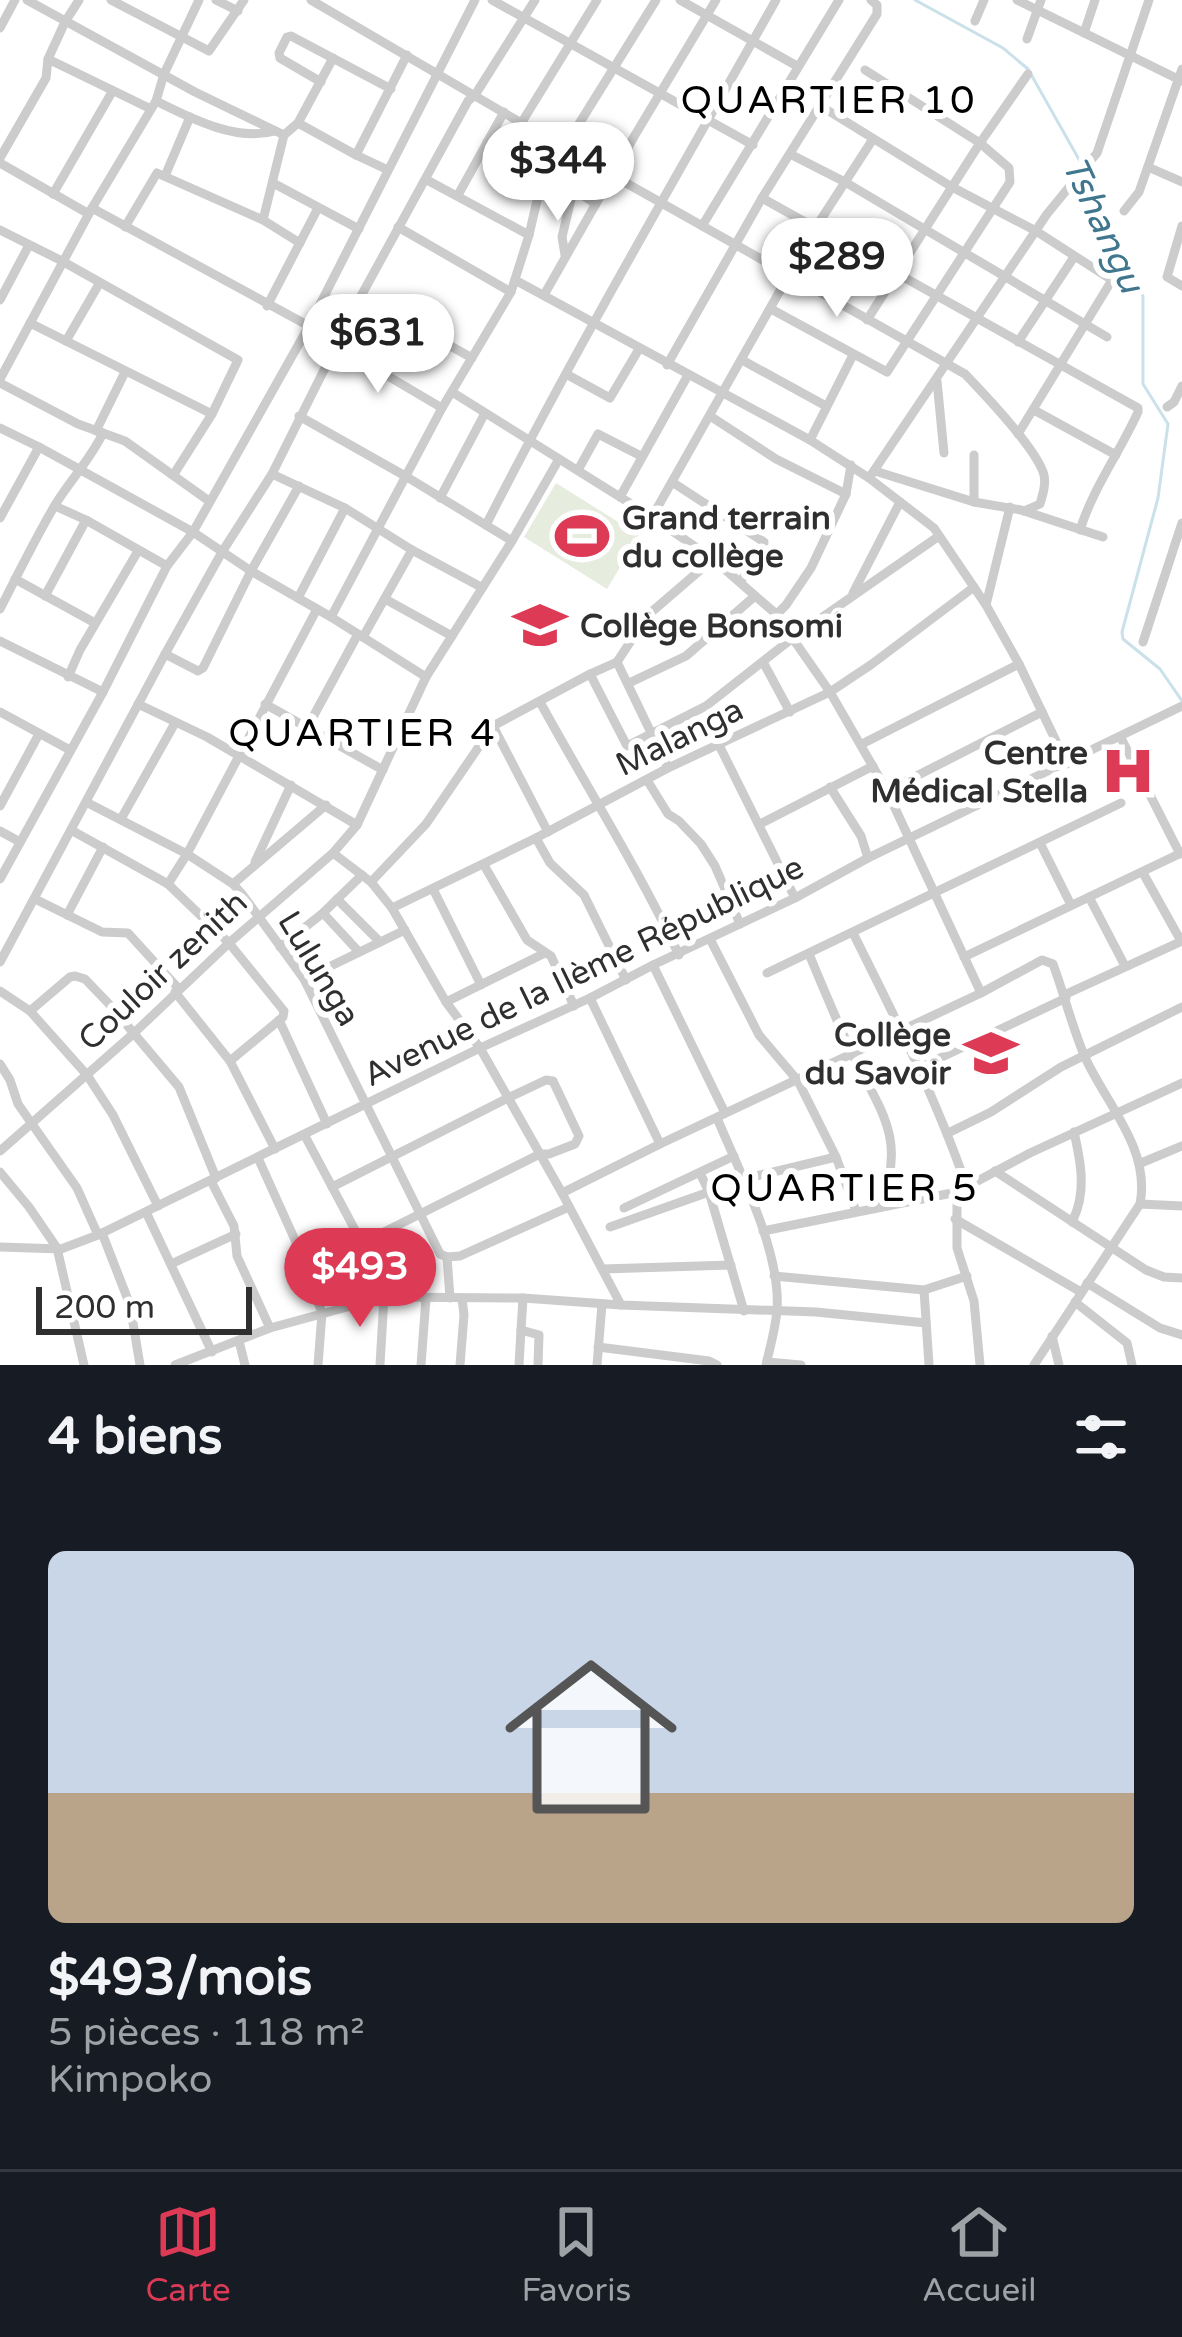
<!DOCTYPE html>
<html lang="fr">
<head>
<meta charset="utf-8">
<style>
	body { margin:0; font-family:"Varela Round",sans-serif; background:#20242c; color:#f1f3f6; height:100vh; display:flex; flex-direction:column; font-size:45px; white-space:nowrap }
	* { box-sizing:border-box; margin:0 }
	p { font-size:39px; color:#9ea1a6 }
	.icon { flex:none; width:66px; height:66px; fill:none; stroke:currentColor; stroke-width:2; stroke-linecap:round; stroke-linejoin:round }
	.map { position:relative; height:1365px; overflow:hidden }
	.drawer { display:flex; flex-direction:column; background:#171b24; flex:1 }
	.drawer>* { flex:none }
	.scale { position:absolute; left:36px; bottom:30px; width:216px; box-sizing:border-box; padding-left:12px; border:6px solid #2f2f2f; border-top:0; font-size:33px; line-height:42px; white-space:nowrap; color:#2f2f2f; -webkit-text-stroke:9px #fff; paint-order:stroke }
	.price { position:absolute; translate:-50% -102px; padding:0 27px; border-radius:42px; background:#fff; color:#222; font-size:39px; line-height:78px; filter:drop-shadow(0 3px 6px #0008) }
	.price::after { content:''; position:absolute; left:50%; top:72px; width:36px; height:27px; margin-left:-18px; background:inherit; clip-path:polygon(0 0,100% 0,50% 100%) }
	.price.current { background:#dd3a56; color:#fff }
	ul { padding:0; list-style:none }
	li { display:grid; align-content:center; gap:24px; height:636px; padding:0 48px }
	li span { display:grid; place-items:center; height:372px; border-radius:18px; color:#555 }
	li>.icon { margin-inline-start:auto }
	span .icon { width:216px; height:216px; fill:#fffc; stroke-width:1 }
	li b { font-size:51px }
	h2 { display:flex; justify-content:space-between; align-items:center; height:144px; padding:0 48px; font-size:51px }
	.tab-bar { display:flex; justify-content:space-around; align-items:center; height:168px; border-top:3px solid #363941; background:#171b24; font-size:33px; color:#9ea1a6 }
	.tab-bar a { display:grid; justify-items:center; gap:6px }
	.tab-bar .current { color:#dd3a56 }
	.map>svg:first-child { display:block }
</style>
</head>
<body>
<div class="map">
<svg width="1182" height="1365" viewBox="0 0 1182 1365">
	<rect width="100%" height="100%" fill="#fff"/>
	<path fill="#e6ecde" d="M556,483l83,52 -32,54 -83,-52z"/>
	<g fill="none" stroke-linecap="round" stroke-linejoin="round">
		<g stroke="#cbe1ea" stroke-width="3">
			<path d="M915,0l88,48 25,21 53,94"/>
			<path d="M1086,172l20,39 37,85v88l25,40 -10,74 -36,134 1,7 37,30 22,32"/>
		</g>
		<g stroke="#ccc" stroke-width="9">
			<path d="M27,0l168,92 89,43"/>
			<path d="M111,0l98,51 35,-51"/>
			<path d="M216,0l22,11"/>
			<path d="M311,0l253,148 401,226c20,21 72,75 79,101 2,9 -1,19 -4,29l-16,7"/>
			<path d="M492,0l261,145"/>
			<path d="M680,0l117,66"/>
			<path d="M1017,0l165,81"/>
			<path d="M975,21l9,-21"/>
			<path d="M0,28l15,-28"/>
			<path d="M1084,33l11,-33"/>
			<path d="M1027,39l14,-39"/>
			<path d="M48,59l103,50"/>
			<path d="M865,70l115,73 -113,177"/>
			<path d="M321,82l-41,-24 -1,-5 8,-16 4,-1 100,53"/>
			<path d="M156,101c34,17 80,41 119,30"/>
			<path d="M819,105l133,82 84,44 76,49 -94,154"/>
			<path d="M522,122l75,-122"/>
			<path d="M298,123l58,32 32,15"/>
			<path d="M487,142l72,38 37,24"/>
			<path d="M564,148l92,-148"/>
			<path d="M790,154l55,28 262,155"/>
			<path d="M356,155l51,-100"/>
			<path d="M0,158l46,-80 2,-19 17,-37 14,-22"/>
			<path d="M0,163l89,51"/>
			<path d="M1148,167l34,15"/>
			<path d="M165,176l25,-59"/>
			<path d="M427,180l102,55"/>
			<path d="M273,183l86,46"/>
			<path d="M53,194l59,-102"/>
			<path d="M458,195l46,-83"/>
			<path d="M762,198l376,210v4c-18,40 -45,76 -58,118"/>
			<path d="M92,208l217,118"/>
			<path d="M1124,211l15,-19 43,-123"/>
			<path d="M263,220l21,-85 14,-12 35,-65"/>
			<path d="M702,226l137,-226"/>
			<path d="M1182,226l-15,51 15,9"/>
			<path d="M125,227l32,-54 106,47 37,23"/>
			<path d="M398,227l113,65"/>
			<path d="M0,230l62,31 176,99 -26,54 -38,60"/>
			<path d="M565,255l-3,-18 11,-46"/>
			<path d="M515,280l295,160 59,38 65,50 52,77 33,59 48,100"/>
			<path d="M544,295l91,-160 81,-135"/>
			<path d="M361,296l111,62"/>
			<path d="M0,300l29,-55"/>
			<path d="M267,306l51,-98"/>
			<path d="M771,309l116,63 123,-190 -1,-14 -29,-25 48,-69"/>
			<path d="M30,323l182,91"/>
			<path d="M66,341l33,-57"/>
			<path d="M1018,342l56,-85"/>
			<path d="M337,346l105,62"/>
			<path d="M742,360l84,46"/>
			<path d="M667,365l95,-167 115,-184v-9l-6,-5"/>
			<path d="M566,374l44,24 29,-49"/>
			<path d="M0,379l92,-171 64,-107 8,-27 35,-74"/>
			<path d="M937,381l7,72"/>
			<path d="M0,383l78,41 47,17 84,60"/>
			<path d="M452,392l200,125 61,42 62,54 55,79 57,99 94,202"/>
			<path d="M1167,407l7,-5 8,-16"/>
			<path d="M1034,410l82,45"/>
			<path d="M299,416l108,61 105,64"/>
			<path d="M710,416l66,43 70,35"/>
			<path d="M0,428l39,19 154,85 58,39 80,46 95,60"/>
			<path d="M96,431l29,-59"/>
			<path d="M810,440l43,-85"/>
			<path d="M974,455v47"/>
			<path d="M578,470l20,-36 43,22"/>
			<path d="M875,471l99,31 47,8 82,27"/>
			<path d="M272,474l73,34 67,42 69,37"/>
			<path d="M869,478l178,-264 50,-61 52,-153"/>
			<path d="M672,482l92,60 -1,7 -23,33"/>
			<path d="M620,497l68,-122"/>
			<path d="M440,498l45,-85"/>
			<path d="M55,506l31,14 81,46"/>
			<path d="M652,517l164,-290 57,-88"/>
			<path d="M0,518l39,-71"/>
			<path d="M486,525c91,-179 192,-351 290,-525"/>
			<path d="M15,579l80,44"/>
			<path d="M853,593l47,-91"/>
			<path d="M45,596l41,-76"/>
			<path d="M298,598l47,-90"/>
			<path d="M385,599l67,37"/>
			<path d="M986,605l24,-98"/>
			<path d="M0,609c18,-35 35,-70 55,-104 16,-26 35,-45 48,-72"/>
			<path d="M775,616l11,-11 25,-37 35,-74 5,-29"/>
			<path d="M331,617l111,-209 69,-116 18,-57 22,-95"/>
			<path d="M363,637l49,-87"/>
			<path d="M0,641l103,51"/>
			<path d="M1143,642l39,-119"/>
			<path d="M165,654l33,17 5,-3 48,-97 48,-85"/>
			<path d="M617,662l31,-47 65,-56"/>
			<path d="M617,662l51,106"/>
			<path d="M763,662l27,50"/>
			<path d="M590,674l37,72 79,-40 88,-69 145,-101"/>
			<path d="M68,677l12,-27 58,-99"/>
			<path d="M629,683l57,-27 69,-60"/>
			<path d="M540,702c46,84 98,166 139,253"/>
			<path d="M138,704l69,33 150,88"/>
			<path d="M265,704l118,66"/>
			<path d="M0,712l70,38"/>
			<path d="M493,726l55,106"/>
			<path d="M307,728l51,-94"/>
			<path d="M1121,738l59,116"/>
			<path d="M862,744l157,-80"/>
			<path d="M719,745l76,153"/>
			<path d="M647,780l21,34 11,7 22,23 14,22 25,58"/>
			<path d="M830,787l31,49 7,22"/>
			<path d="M887,791l155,-79"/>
			<path d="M86,802l101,52 46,30 9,10 62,85 136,275 7,3 3,41"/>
			<path d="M0,806l39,-72"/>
			<path d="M121,819l54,-96"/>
			<path d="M760,824l113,-58"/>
			<path d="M71,830l97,54 61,59 55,68 -1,6 -53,44"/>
			<path d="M0,831l20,11"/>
			<path d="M536,838l14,25 34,32 42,85"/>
			<path d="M1040,843l31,62"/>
			<path d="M333,853l38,29 21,26 54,94 34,46 82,145 59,112"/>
			<path d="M255,862l36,-77"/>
			<path d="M484,865l43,75 24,16 23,50"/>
			<path d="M1143,873l38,68"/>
			<path d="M0,879l103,-187 64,-126 26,-34 116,-206 166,-326"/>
			<path d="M371,882l55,-58 67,-98 97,-52 27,-12"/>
			<path d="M168,884l19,-30 130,-245"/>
			<path d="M233,884l93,-79"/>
			<path d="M433,889l48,96"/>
			<path d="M1089,897l36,69"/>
			<path d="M35,899l67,33 26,1 51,56"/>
			<path d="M337,899l43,43"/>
			<path d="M392,908l144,-70 132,-70 162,-76 42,-28 102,-77"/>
			<path d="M323,913l36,39"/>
			<path d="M67,915l36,-68"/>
			<path d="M853,933c41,82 83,165 113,252"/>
			<path d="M710,939l49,96 39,46 38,76 20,54"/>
			<path d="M280,947l43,-34 39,-38"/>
			<path d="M809,954c13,31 26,63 41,95 27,57 60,90 29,157"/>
			<path d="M964,957l215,-103"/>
			<path d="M0,962l165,-308 57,-102 50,-78 89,-178 107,-195 7,-6 60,-95"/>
			<path d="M653,965l72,148"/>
			<path d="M767,973l354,-170"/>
			<path d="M304,979l101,-49"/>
			<path d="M0,991l30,20 57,64 26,40 45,91"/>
			<path d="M175,992l55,69 45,88"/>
			<path d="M1064,995l118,-54"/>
			<path d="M590,998l70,146"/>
			<path d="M446,1002l99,-49"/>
			<path d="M30,1011l40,-34 5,-1 10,3 25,26 69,82 37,91"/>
			<path d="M279,1020l48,104"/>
			<path d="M0,1064l10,16 8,24 59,84 21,47"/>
			<path d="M919,1068l147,-70"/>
			<path d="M717,1118c22,53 64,133 60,191 -1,18 -7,38 -11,56"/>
			<path d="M948,1133l43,-21 70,-45 121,-60"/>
			<path d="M305,1136l57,107 16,55"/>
			<path d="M0,1151l133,-117 96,-91 104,-90 24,-28 69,-148 86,-136 47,-82"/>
			<path d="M258,1158l37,82 27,73 -4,52"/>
			<path d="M1141,1163l41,-17"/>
			<path d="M995,1171l151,99 18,7 18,1"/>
			<path d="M0,1172l29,35 28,41 27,117"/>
			<path d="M700,1173l9,19 35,119"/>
			<path d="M743,1179l93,-22"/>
			<path d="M211,1181l23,45 3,30 33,72"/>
			<path d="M332,1187l176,-89 38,-18 7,1 26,55 -4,8 -26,10h-9l-178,89"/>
			<path d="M957,1192v56l17,53 6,64"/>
			<path d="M562,1193l98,-49 321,-151 61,-33 11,4c11,30 19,62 31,91 21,48 67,93 56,149l-106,161"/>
			<path d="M1140,1204l42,2"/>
			<path d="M624,1208l110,-52"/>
			<path d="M146,1212l66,140"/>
			<path d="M955,1219l126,73"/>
			<path d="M1072,1222c15,-29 9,-59 2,-90"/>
			<path d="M610,1227l99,-35"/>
			<path d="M763,1231l194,-39 73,-39 152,-70"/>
			<path d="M102,1233l28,72 10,60"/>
			<path d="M0,1247l61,2 37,-14 382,-187 110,-50 63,-33 142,-67 73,-40 314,-152"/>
			<path d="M447,1257l13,-1 109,-49"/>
			<path d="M171,1264l65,-30"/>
			<path d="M603,1269l128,-4"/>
			<path d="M774,1276l150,14 43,-14"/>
			<path d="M1087,1283l73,45 22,7"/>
			<path d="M924,1290l5,75"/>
			<path d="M523,1298l-2,32 18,5 -1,30"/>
			<path d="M1075,1302l52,41 5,22"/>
			<path d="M1052,1336l7,29"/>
			<path d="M239,1341l6,24"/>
			<path d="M598,1347l111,14 8,4"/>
			<path d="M767,1362l34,3"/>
			<path d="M175,1365l95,-37 114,-31 139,1 98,7 195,7 110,11"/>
			<path d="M380,1365l4,-68"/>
			<path d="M421,1365l5,-67"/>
			<path d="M460,1365l4,-50 -2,-17"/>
			<path d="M519,1365l2,-35"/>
			<path d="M597,1365l5,-61"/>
		</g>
	</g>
	<defs>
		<symbol id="stadium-bare" viewBox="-9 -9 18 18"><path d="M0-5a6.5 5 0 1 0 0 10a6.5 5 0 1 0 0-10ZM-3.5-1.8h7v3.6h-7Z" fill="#dd3a56" stroke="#fff" stroke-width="2.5" paint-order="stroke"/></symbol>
		<symbol id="school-bare" viewBox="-9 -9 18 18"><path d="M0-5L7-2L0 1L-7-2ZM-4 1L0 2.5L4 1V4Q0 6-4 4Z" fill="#dd3a56" stroke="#fff" stroke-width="2.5" paint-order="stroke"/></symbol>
		<symbol id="hospital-bare" viewBox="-9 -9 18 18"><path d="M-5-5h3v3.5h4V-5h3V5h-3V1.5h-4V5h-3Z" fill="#dd3a56" stroke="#fff" stroke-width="2.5" paint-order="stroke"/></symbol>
		<symbol id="university-bare" viewBox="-9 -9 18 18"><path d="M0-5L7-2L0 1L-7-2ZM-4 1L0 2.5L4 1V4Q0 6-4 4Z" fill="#dd3a56" stroke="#fff" stroke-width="2.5" paint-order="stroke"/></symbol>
	</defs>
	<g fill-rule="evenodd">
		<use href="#stadium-bare" x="544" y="498" width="76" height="76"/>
		<use href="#school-bare" x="502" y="587" width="76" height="76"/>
		<use href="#hospital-bare" x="1090" y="733" width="76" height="76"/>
		<use href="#university-bare" x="953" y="1015" width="76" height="76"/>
	</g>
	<g text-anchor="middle" stroke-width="12" stroke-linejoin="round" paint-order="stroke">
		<g font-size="33" font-weight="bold" fill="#2f2f2f" stroke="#fff" text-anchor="start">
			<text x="622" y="529">Grand terrain<tspan x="622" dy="38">du collège</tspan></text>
			<text x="580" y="637">Collège Bonsomi</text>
			<text x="1088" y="764" text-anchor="end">Centre<tspan x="1088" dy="38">Médical Stella</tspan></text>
			<text x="951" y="1046" text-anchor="end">Collège<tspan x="951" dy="38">du Savoir</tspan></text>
		</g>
		<g font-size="33" fill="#2f2f2f" stroke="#fff">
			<text transform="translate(679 736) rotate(-26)" y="12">Malanga</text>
			<text transform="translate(320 968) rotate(59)" y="12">Lulunga</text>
			<text transform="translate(162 970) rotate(-43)" y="12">Couloir zenith</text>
			<text transform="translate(583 970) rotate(-26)" y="12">Avenue de la IIème République</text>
		</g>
		<g font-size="36" font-style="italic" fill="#41778e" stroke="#fff">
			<text transform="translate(1104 224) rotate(65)" y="13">Tshangu</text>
		</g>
		<g font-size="39" letter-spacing="3" fill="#000" stroke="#fff">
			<text x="829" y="113">QUARTIER 10</text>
			<text x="363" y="746">QUARTIER 4</text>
			<text x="845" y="1201">QUARTIER 5</text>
		</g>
	</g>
</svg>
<div class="scale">200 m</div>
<b class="price" style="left:558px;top:224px">$344</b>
<b class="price" style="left:837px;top:320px">$289</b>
<b class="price" style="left:378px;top:396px">$631</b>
<b class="price current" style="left:360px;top:1330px">$493</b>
</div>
<section class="drawer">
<h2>4 biens<svg class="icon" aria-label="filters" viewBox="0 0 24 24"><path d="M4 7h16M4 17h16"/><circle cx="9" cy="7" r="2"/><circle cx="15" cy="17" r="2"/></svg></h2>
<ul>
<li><span style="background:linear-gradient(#c9d6e8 65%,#b9a48a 0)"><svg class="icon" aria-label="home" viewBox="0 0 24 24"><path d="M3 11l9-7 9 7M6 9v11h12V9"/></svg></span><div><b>$493/mois</b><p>5 pièces · 118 m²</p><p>Kimpoko</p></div></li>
</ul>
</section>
<nav class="tab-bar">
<a class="current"><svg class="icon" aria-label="map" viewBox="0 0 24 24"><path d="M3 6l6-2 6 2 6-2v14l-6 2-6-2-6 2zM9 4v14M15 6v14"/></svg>Carte</a>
<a><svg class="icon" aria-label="saved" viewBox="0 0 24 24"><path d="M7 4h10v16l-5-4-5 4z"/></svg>Favoris</a>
<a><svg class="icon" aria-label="home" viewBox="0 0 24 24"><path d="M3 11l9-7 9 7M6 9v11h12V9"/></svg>Accueil</a>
</nav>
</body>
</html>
